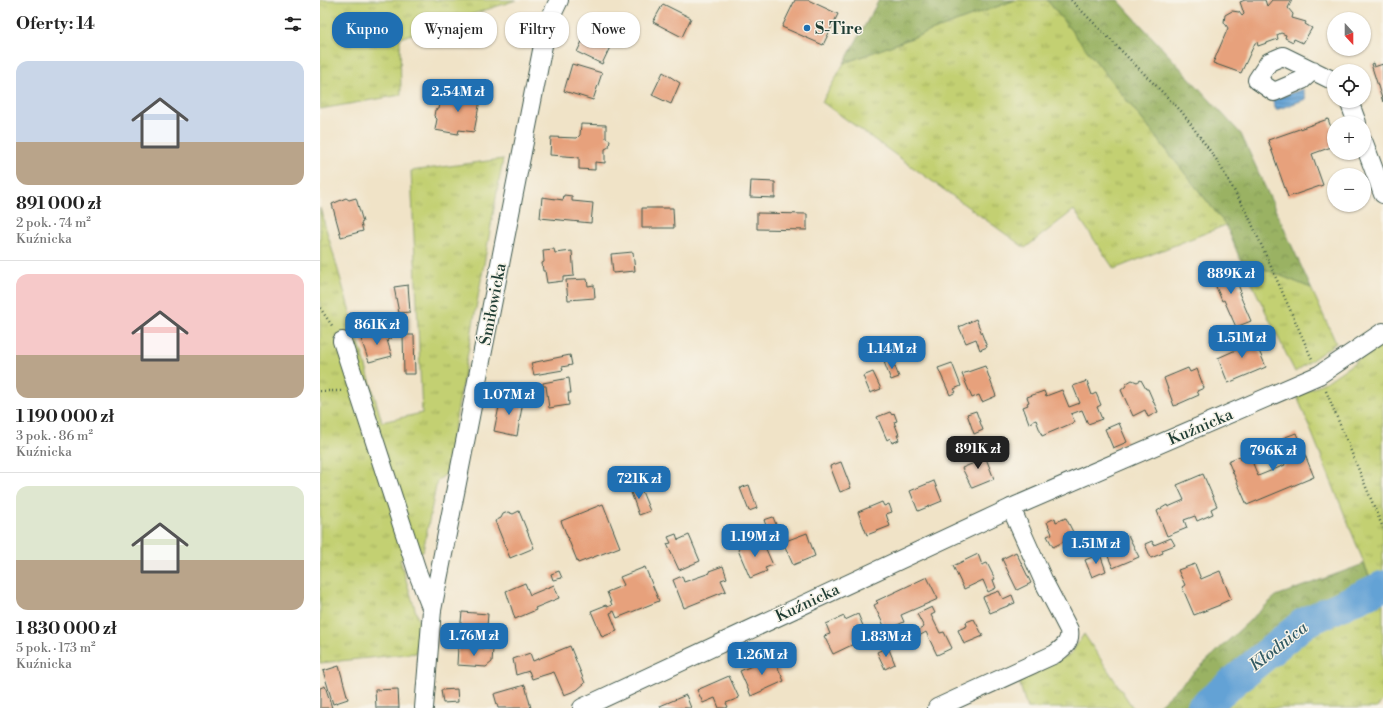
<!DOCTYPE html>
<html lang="pl">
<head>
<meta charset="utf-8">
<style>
	body { margin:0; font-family:"Libre Bodoni",serif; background:#f6f6f6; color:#222; height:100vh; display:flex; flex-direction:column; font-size:15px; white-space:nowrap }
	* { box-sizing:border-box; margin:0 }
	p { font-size:13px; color:#767676 }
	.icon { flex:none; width:22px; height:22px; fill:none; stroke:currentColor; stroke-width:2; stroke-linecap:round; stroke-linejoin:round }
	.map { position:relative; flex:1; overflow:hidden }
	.drawer { display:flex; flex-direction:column; background:#fff; width:320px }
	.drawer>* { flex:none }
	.hud { position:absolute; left:12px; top:12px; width:380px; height:36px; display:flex; gap:8px }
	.needle { width:26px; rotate:159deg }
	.fabs { position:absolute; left:1007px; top:12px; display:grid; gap:8px }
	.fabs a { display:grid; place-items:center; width:44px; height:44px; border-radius:50%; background:#fff; box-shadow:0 1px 3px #0004; font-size:20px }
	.price { position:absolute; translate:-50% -34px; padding:0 9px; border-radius:8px; background:#1f6fb2; color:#fff; font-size:13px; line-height:26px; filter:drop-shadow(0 1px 2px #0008) }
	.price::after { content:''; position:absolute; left:50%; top:24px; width:12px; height:9px; margin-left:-6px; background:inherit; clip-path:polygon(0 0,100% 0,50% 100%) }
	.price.current { background:#222; color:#fff }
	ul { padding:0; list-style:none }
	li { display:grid; align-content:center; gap:8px; height:212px; padding:0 16px }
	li+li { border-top:1px solid #e0e0e0 }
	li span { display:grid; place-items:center; height:124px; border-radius:12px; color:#555 }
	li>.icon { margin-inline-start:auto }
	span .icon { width:72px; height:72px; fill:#fffc; stroke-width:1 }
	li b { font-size:17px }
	h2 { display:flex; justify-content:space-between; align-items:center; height:48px; padding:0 16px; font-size:17px }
	.pill { padding:0 14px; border-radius:16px; background:#fff; box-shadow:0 1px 3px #0004; font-size:14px; line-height:36px }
	.pill.current { background:#1f6fb2; color:#fff }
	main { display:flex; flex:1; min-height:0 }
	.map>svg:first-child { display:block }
</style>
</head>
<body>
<main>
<section class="drawer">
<h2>Oferty: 14<svg class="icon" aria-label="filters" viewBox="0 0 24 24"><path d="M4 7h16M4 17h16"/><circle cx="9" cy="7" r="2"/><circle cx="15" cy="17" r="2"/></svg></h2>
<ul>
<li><span style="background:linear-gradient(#c9d6e8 65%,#b9a48a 0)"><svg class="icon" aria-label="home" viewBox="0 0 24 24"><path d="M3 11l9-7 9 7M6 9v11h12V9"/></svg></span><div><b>891 000 zł</b><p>2 pok. · 74 m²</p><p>Kuźnicka</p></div></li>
<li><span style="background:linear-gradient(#f6c9c9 65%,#b9a48a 0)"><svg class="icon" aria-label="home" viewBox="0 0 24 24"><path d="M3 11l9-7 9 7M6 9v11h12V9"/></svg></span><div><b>1 190 000 zł</b><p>3 pok. · 86 m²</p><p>Kuźnicka</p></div></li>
<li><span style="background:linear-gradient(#dfe7d0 60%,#b9a48a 0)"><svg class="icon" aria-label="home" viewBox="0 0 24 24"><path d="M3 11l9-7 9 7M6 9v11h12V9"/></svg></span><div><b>1 830 000 zł</b><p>5 pok. · 173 m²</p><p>Kuźnicka</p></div></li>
</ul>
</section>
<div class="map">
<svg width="1063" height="708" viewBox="0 0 1063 708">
	<defs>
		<pattern id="grass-tufts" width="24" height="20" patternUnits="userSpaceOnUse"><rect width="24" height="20" fill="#c3d072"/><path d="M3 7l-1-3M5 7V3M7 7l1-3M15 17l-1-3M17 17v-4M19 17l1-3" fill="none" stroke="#9eaa5e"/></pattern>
		<pattern id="forest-crowns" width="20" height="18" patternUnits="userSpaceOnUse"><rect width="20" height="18" fill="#9ab264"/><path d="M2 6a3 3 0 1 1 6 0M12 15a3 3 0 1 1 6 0" fill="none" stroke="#7d9253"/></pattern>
		<pattern id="water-rules" width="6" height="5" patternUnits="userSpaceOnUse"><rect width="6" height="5" fill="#63a2d5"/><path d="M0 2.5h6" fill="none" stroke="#5185ae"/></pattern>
	</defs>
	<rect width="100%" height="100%" fill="#f7f3e8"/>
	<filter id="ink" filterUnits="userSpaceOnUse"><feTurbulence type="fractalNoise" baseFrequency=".025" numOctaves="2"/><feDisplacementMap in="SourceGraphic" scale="8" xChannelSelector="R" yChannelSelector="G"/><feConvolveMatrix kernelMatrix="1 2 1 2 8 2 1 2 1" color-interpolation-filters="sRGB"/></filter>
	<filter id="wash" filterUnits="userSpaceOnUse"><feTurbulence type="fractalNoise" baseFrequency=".012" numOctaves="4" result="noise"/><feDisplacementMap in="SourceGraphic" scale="16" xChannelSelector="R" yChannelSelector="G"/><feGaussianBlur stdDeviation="0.9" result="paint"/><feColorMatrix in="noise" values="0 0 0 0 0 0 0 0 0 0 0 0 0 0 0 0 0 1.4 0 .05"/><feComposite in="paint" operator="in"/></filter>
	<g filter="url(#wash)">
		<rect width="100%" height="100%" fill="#f0e3c7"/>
		<g fill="url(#grass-tufts)" stroke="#718653">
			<path d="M0,0h196l-116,38 1,57 -81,14z"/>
			<path d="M695,0h32l179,225 -112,44 -40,-59 -49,38 -203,-146 22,-39z"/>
			<path d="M183,159l-57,315 -9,7 -14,70 -23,9 19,62 -3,31 -96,10v-455l62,214 40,-9 -11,-242z"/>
			<path d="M920,259l71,29 25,55 -41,29z"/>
			<path d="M1063,343v235l-11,5 -75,-187 32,-16z"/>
			<path d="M1063,591v109l-6,8h-168l52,-45 37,-28z"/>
			<path d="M764,634l49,74h-106l-9,-30 52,-23z"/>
		</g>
		<g fill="url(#forest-crowns)" stroke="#5c784c">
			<path d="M559,0h136l-171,63z"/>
			<path d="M727,0h71l123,134 70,154 -71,-29 -14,-34z"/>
			<path d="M1044,564l8,19 -65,30 -56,44 -58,51h-37l120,-112z"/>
		</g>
		<path fill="url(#water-rules)" stroke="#417084" d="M983,89l3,10 -30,11 -4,-10z"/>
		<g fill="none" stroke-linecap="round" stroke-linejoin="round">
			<path stroke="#63a2d5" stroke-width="31" d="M882,708l102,-85 79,-37"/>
		</g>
		<g id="blocks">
			<g fill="#e7a17b">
				<path d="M475,0h13l30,14 -15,31 -41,-18z"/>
				<path d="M925,0h20l2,6 5,-6h20l-4,8 5,6 -1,4 14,4 -1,2 7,4 -9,15 -9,-4 -1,3 -8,-4 1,-3 -5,-2 -4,2 1,4 -20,7 -1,-4 -2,1 -14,30 -28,-10 15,-35 -4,-6 1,-7 7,-4 7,1 3,4 2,-2 -4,-12z"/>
				<path d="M343,4l28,14 -9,19 -29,-15z"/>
				<path d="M265,35l25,12 -8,17 -25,-12z"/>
				<path d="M1053,63l1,4 9,-3v38l-12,-38z"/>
				<path d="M252,64l30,9 -9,27 -29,-9z"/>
				<path d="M343,72l17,11 -9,21 -19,-9z"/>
				<path d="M150,89l5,1 1,4 5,1 -7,37 -15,-2 -1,4 -23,-4 2,-11 -3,-3 1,-6 4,-1 2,-12 19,3 2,-9 5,1z"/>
				<path d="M1008,119l6,17v10l-22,8 11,31 -35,12 -20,-57z"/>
				<path d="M261,124l25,1v13l4,2 -1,7 -4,2v14l-10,-1v8l-16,-1v-12l-29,-2 1,-18 26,1 3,-3z"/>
				<path d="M431,181l24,1v16l-25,-1z"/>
				<path d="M244,195l8,1v5l21,2 -2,20 -51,-5 2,-21 21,3z"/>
				<path d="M26,198l3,2 7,-2 7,24 -2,1 2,8 -22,6 -9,-33z"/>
				<path d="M322,208h31l1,20h-32z"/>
				<path d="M437,213l50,1v16l-50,-1z"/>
				<path d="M234,249l1,4 17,-2 2,25 -11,1v4l-16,2 -2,-12h-2l-1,-8 2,-1 -1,-12z"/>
				<path d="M313,252l2,19 -22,2 -2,-19z"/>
				<path d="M906,265l8,18 3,-1 4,10 -2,1 12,28 -15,6 -12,-27 -2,1 -12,-29z"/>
				<path d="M267,279l1,7 6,-1 1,13 -27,2 -2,-20z"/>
				<path d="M88,285l2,27 -11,1 -5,-26z"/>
				<path d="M656,319l11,28 -7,3 -4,-11 -10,4 -7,-16z"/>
				<path d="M69,330l3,8 -5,2 5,16 -23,6 -8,-23z"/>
				<path d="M931,332l15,35 -38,16 -10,-25 20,-9 -3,-5 7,-3 -2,-5z"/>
				<path d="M83,335h11l1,39h-11z"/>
				<path d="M250,355l2,10 -10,2 1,3 -29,5 -3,-12z"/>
				<path d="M572,359l7,18 -8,3 -7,-18z"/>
				<path d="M632,363l9,23 -7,3 2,3 -6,3 -12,-27z"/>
				<path d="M665,366l11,30 -14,6 -3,-7 -7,3 -10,-24z"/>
				<path d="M868,368l2,4 7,-3 7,19 -7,3 2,4 -25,11 -10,-28z"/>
				<path d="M553,372l8,17 -11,4 -7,-17z"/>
				<path d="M249,378l2,15h-3l1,12 -20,3 -3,-22h-3v-3z"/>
				<path d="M812,380l5,2 4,-2 5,9h2l10,23 -10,5 -3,-7 -12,6 -12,-26 4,-3 2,-4z"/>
				<path d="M767,381l5,14 4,-2 5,12 -4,2 5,12 -14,5 -6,-14 -11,4 4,8 -33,14 -6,-16 -7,3 -6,-16 5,-2 -1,-2 2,-1 -2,-5 17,-6 2,5 16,-6 7,17 11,-4 -7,-17z"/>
				<path d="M181,397l22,4 -6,35 -23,-5z"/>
				<path d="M656,411l7,19 -9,4 -7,-20z"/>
				<path d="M570,412l2,3 2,-2 3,8 -3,1 5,13h-2l2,5 -7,3 -2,-5 -3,2 -10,-23z"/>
				<path d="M799,423l8,19 -14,6 -8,-19z"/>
				<path d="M976,433l18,44 -67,28 -19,-44 12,-5 1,4 9,-4 8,20 27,-11 -8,-20 8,-3 -2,-4z"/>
				<path d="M662,448l12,31 -22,9 -10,-20 12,-5 -4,-10z"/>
				<path d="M521,462l10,26 -11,4 -10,-26z"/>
				<path d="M883,474l14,32 -6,3 2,5 -16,7 -2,-5 -11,4 3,8 -20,8 -10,-25 10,-6 1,2 16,-7 -7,-15z"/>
				<path d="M614,481l8,20 -24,10 -8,-20z"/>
				<path d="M319,484l11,27 -11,4 -10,-28z"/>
				<path d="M429,485l8,23 -8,3 -9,-23z"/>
				<path d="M562,502l2,4 5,-2 3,8 -6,2 4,12 -23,9 -9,-23z"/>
				<path d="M283,504l17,43 -42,16 -17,-42z"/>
				<path d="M199,511l15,37 -24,10 -15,-37 6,-3 2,-4 5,-2 5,2z"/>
				<path d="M453,517l4,10 -9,4 -4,-11z"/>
				<path d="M735,518l1,4 10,-4 9,18 -22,11 -6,-11 5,-2 -5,-12z"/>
				<path d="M487,533l8,23 -22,9 -10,-23z"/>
				<path d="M356,534l2,6 11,-5 11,26 -21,9 -12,-26 4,-1 -3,-6z"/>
				<path d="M808,535l11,22 -26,11 -9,-21z"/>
				<path d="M851,538l4,7 -13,5 1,3 -12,5 -6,-14 7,-3 2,4z"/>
				<path d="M442,540l11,25 -8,3 2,3 -17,7 -12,-28 4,-6 6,-2 4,2z"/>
				<path d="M696,552l15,31 -14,7 -15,-31z"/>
				<path d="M658,554l4,11 5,-2 8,16 -2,1 3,8 -8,4 -5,-12 -19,9 -11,-23z"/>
				<path d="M780,554l6,17 -14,6 -7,-17z"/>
				<path d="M875,564l6,15 19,-8 11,28 -11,5v1l-26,10 -12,-28 3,-2 -7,-15z"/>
				<path d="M403,566l4,12 -6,2 5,11 -42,17 -11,-28 9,-4 2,6 26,-9 -1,-2z"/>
				<path d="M325,567l14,34 -42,17 -3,-7 -4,2 7,18 -15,6 -11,-26 15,-6 1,2 5,-2 -5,-13 17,-7 -4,-8z"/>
				<path d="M239,571l3,7 -9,2 -2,-6z"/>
				<path d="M607,577l11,22 -37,16 3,7 -18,8 -12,-25 4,-2 -2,-2z"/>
				<path d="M205,583l5,12 24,-10 5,13 -24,10 1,2 -21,9 -9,-28z"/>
				<path d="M679,591l4,8 9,-4 3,8 -25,10 -7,-16z"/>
				<path d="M612,607l3,6 -4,2 9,18 4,-1 8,16 -15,7 -11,-23 -7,4 -2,-5 7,-4 -7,-13z"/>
				<path d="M142,612l26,2 -1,12 9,1 -2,17 -35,-3z"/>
				<path d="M538,614l8,19 -14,6 2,5 -21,10 -9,-18 6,-2 -4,-10 18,-8 1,4z"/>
				<path d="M654,619l9,17 -19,8 -6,-14 9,-4 -1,-4z"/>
				<path d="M138,646l35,3 -1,13 -6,5 -29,-2z"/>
				<path d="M250,646l15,37 -8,7 -13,5 -10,-23 -22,7 -3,-8 -13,4 -3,-16 17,-6 3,8z"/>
				<path d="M568,647l7,17 -10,5 -8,-17z"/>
				<path d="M453,657l11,24 -33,15 -11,-25z"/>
				<path d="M19,666l9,33 -15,5 -10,-33z"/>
				<path d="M409,676l10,22 -13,5 2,4 -2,1h-7l-4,-10 -12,5 -6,-13z"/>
				<path d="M205,685l6,23h-33l-4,-14z"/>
				<path d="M5,686l4,12 3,10h-12v-20z"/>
				<path d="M78,689l1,19h-23l-1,-18z"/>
				<path d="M137,689l1,13 -15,1 -2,-13z"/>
				<path d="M366,695l5,13h-30l-1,-2z"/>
			</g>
		</g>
	</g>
	<g filter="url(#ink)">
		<use href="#blocks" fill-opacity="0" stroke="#3e564a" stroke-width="1"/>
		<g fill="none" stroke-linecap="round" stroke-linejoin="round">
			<defs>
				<g id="minor">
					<path d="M993,70l-11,10 -28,12 -17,-12 12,-18 14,-6 51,25"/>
					<path d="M1029,101l8,22"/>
					<path d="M1044,143l19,51"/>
					<path d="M22,341l76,233 14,36"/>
					<path d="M104,708l8,-98 115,-585 12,-25"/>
					<path d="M262,708l429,-200 308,-133 64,-43"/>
					<path d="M617,708l118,-54c9,-7 16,-12 14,-24l-24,-46 -34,-76"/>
				</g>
			</defs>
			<use href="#minor" stroke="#3e564a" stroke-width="20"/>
			<g stroke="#3e564a" stroke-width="2.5" stroke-dasharray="1 3" stroke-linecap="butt">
				<path d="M751,0l111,112 36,50 30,53 64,144"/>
				<path d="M0,308l13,19"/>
				<path d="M0,391h21"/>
				<path d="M1006,391l57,137"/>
			</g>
			<use href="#minor" stroke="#fff" stroke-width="18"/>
		</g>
	</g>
	<circle fill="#1f6fb2" stroke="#f7f3e8" stroke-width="1.5" cx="487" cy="28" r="4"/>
	<g text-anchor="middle" stroke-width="3" stroke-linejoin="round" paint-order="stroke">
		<g font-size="16" font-weight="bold" fill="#1f3d34" stroke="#f7f3e8" text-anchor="start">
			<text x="495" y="34">S-Tire</text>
		</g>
		<g font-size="16" fill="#1f3d34" stroke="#f7f3e8">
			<text transform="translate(172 304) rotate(-79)" y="6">Śmiłowicka</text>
			<text transform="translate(880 426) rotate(-23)" y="6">Kuźnicka</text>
			<text transform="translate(487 602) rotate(-25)" y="6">Kuźnicka</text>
		</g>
		<g font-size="17" font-style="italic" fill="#335b64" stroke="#f7f3e8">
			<text transform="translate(958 646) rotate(-38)" y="6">Kłodnica</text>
		</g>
	</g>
</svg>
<div class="fabs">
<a><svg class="needle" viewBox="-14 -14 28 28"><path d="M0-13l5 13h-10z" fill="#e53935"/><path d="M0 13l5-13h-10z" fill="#767676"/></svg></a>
<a><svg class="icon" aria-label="locate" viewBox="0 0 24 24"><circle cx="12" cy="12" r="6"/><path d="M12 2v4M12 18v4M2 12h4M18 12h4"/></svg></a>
<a>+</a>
<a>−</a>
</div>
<b class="price" style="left:138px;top:113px">2.54M zł</b>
<b class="price" style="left:911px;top:295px">889K zł</b>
<b class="price" style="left:57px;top:346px">861K zł</b>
<b class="price" style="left:922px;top:359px">1.51M zł</b>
<b class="price" style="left:572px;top:370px">1.14M zł</b>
<b class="price" style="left:189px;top:416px">1.07M zł</b>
<b class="price current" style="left:658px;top:470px">891K zł</b>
<b class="price" style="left:953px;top:472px">796K zł</b>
<b class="price" style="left:319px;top:500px">721K zł</b>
<b class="price" style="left:435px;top:558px">1.19M zł</b>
<b class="price" style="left:776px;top:565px">1.51M zł</b>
<b class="price" style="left:154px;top:657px">1.76M zł</b>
<b class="price" style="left:566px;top:658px">1.83M zł</b>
<b class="price" style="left:442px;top:676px">1.26M zł</b>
<div class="hud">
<a class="pill current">Kupno</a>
<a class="pill">Wynajem</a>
<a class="pill">Filtry</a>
<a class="pill">Nowe</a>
</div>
</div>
</main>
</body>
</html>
